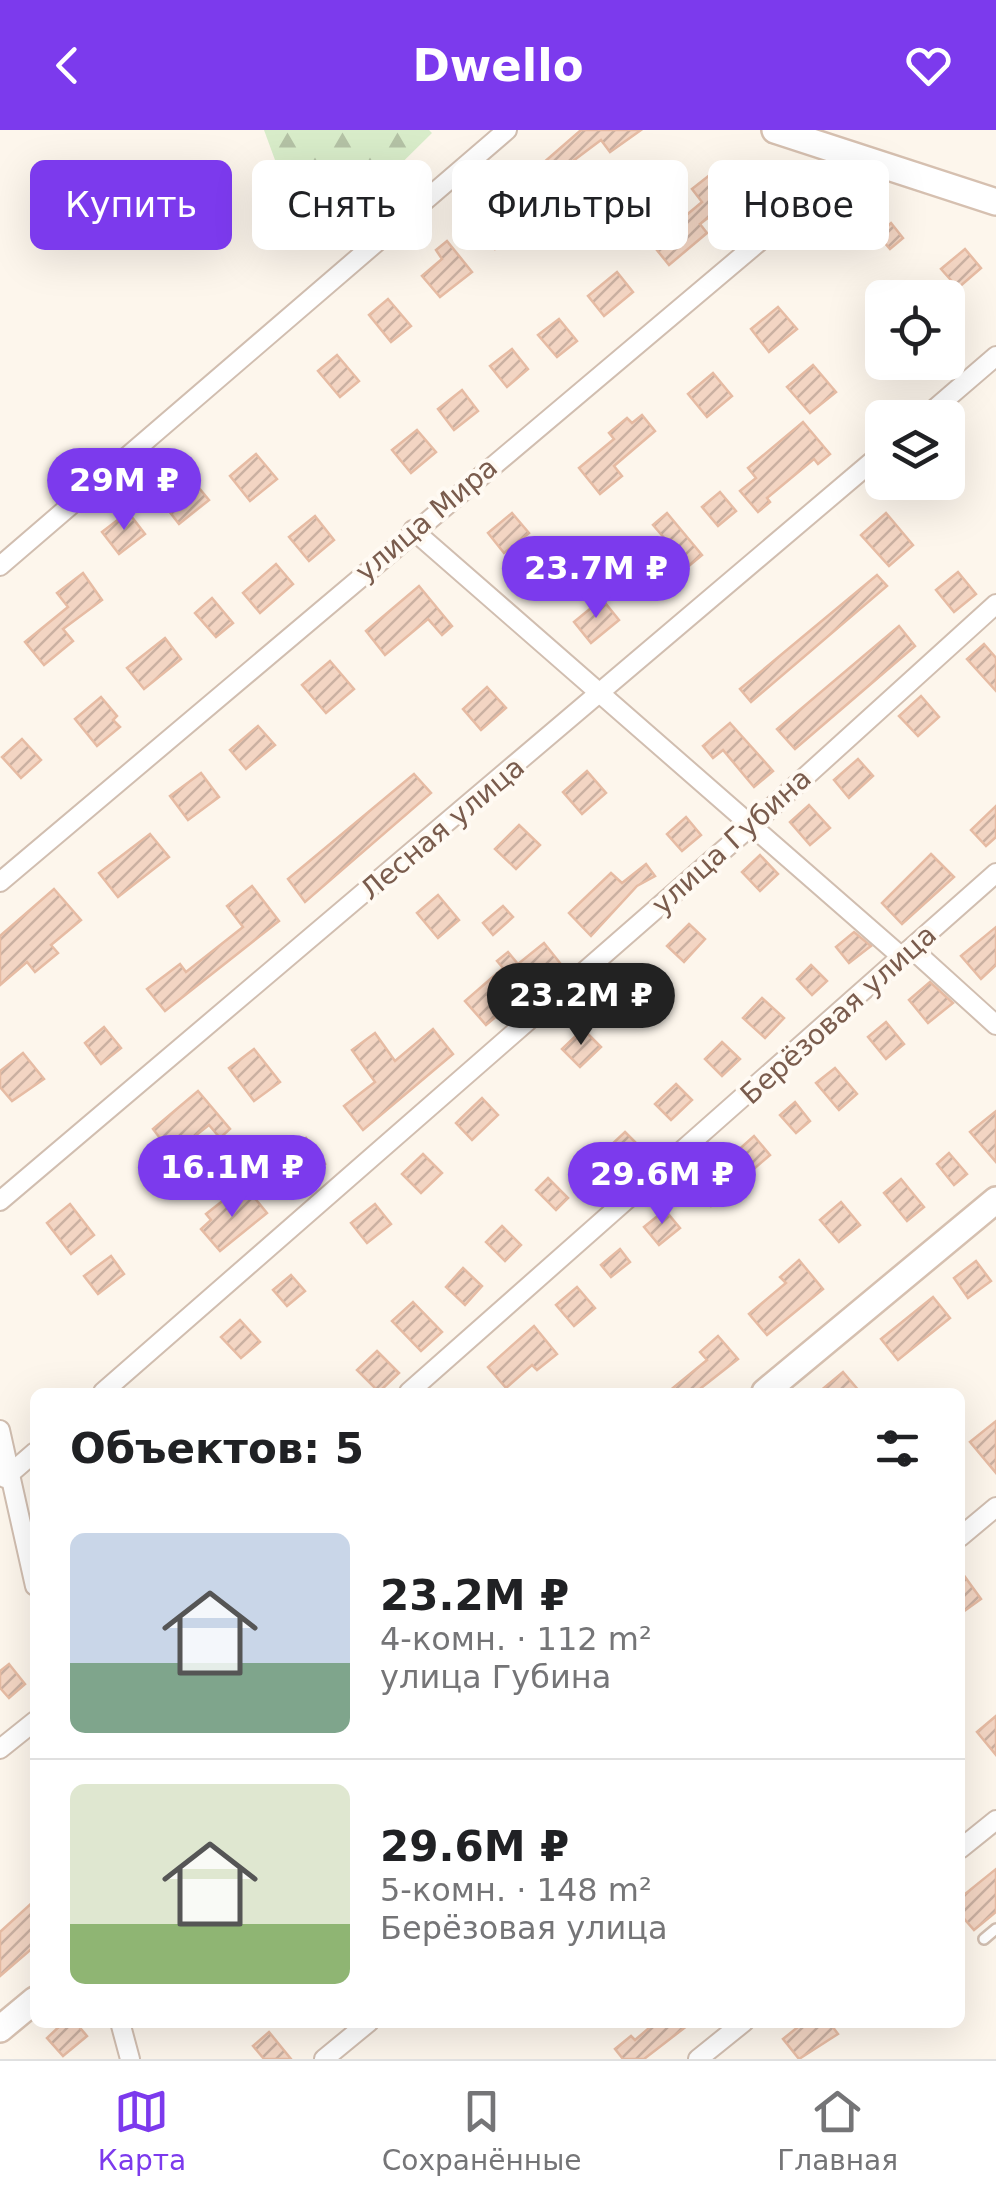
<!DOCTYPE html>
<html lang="ru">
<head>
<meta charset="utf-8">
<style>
	body { margin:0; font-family:"DejaVu Sans",sans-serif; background:#f2f2f2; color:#202124; height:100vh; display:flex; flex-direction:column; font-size:38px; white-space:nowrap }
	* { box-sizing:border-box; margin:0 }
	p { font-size:32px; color:#757577 }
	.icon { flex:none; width:55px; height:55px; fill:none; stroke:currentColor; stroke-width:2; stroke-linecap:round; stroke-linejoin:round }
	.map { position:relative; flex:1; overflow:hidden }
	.panel { position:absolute; left:30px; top:1258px; width:935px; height:640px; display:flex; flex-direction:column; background:#fff; border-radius:15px; box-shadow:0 10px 40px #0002 }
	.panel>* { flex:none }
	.guide { position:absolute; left:30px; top:30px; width:938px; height:90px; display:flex; gap:20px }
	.fabs { position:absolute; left:865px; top:150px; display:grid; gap:20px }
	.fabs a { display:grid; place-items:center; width:100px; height:100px; border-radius:15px; background:#fff; box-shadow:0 10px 40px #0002; font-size:50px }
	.price { position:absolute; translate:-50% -85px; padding:0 22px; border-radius:35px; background:#7c3aed; color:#fff; font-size:32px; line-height:65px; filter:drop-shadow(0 2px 5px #0008) }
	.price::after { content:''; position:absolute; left:50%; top:60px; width:30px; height:22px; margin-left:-15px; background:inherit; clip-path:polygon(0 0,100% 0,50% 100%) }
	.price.selected { background:#222; color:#fff }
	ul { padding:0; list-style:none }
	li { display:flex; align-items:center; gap:30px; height:250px; padding:0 40px }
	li+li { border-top:2px solid #e0e0e0 }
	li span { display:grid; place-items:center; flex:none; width:280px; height:200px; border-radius:15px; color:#555 }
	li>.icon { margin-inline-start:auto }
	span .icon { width:120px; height:120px; fill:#fffc; stroke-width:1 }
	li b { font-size:42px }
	h2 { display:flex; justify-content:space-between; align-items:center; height:120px; padding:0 40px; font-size:42px }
	.tag { padding:0 35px; border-radius:15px; background:#fff; box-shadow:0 10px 40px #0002; font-size:35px; line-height:90px }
	.tag.selected { background:#7c3aed; color:#fff }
	header { display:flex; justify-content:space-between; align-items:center; height:130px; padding:0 40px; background:#7c3aed; color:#fff; font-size:45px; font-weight:700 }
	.tabs { display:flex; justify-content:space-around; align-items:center; height:140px; border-top:2px solid #e0e0e0; background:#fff; font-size:28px; color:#757577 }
	.tabs a { display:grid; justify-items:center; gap:5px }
	.tabs .selected { color:#7c3aed }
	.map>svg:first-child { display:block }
</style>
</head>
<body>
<header><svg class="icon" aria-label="back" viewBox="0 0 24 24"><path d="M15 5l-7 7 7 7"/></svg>Dwello<svg class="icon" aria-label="heart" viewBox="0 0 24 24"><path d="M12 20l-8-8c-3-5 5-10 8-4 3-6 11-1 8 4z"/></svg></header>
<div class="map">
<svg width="996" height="1929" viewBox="0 0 996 1929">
	<defs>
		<pattern id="forest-firs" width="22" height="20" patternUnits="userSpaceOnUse" patternTransform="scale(2.5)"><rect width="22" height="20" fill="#d8ecc9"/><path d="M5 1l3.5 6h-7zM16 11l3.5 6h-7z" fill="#b4c2a5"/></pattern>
		<pattern id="building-hatch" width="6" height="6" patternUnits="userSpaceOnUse" patternTransform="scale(2.5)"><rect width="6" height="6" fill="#f3d5c3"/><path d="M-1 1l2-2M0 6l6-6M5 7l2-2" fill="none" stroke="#cab0a1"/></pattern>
	</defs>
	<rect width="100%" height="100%" fill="#fdf6ec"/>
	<path fill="url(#forest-firs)" d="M264,0h165l3,3 -88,87 -83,24 14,-84z"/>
	<g fill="url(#building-hatch)" stroke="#e6bba3" stroke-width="2.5">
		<path d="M581,0h60l-31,22 -9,-12 -44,33 7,9 -22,17 -16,-21z"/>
		<path d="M725,33l20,26 -45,35 7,9 -38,32 -17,-21 50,-42 -10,-13z"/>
		<path d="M497,80l18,23 -20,16 -18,-22z"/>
		<path d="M891,93l12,15 -13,11 -12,-14z"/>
		<path d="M447,111l25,31 -32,25 -18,-21 20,-17 -6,-9z"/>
		<path d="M965,119l16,19 -23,20 -17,-19z"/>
		<path d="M617,142l16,20 -29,24 -16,-20z"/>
		<path d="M388,169l23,27 -20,16 -22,-27z"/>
		<path d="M778,177l19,22 -28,23 -18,-23z"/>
		<path d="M559,189l18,22 -20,16 -19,-22z"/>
		<path d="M512,219l16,20 -21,18 -17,-21z"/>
		<path d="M337,225l22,26 -19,16 -22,-26z"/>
		<path d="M813,235l23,27 -26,21 -23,-26z"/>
		<path d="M713,243l19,23 -25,21 -19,-23z"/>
		<path d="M462,260l16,21 -24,19 -16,-21z"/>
		<path d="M642,285l13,16 -41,35 8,10 -22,18 -21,-26 35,-29 -5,-6 18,-15 5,5z"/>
		<path d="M803,292l27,32 -12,10 -4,-5 -47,39 3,4 -12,10 -18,-21 16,-13 -8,-10z"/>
		<path d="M417,300l19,22 -25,21 -19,-23z"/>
		<path d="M256,324l21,25 -27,22 -20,-25z"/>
		<path d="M194,352l15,18 -30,24 -14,-18z"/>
		<path d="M720,362l16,19 -18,15 -16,-19z"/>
		<path d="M128,382l17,22 -26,20 -17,-22z"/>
		<path d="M512,383l17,20 -25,20 -16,-20z"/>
		<path d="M667,383l35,42 -47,39 -16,-20 33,-27 -19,-22z"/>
		<path d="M886,383l27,32 -24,21 -28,-31z"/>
		<path d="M315,386l19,24 -25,21 -20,-24z"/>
		<path d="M276,434l17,20 -33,29 -17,-20z"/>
		<path d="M958,442l18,22 -22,18 -18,-22z"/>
		<path d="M83,443l19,27 -39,29 10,12 -29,24 -19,-23 43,-35 -11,-14z"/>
		<path d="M877,445l10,11 -136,116 -11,-13z"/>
		<path d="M419,456l33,40 -10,9 -14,-16 -43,36 -19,-24z"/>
		<path d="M212,468l21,25 -17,14 -21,-24z"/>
		<path d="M602,469l17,21 -28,23 -17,-21z"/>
		<path d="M899,496l16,20 -120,103 -18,-20z"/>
		<path d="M165,508l16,21 -37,30 -17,-21z"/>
		<path d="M984,514l12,14v33l-29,-32z"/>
		<path d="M330,531l24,28 -28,24 -24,-28z"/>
		<path d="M487,557l19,21 -25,22 -18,-21z"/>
		<path d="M921,566l18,21 -21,19 -19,-20z"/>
		<path d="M101,567l16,19 -4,4 7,7 -23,19 -22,-27z"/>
		<path d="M730,593l43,48 -19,16 -31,-37 -10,8 -10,-12z"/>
		<path d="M258,596l17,19 -29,24 -16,-19z"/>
		<path d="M22,609l19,21 -20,18 -19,-21z"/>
		<path d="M858,629l15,17 -24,22 -15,-18z"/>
		<path d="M587,641l19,22 -24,21 -19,-22z"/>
		<path d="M201,643l18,24 -31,23 -18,-24z"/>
		<path d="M414,644l17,19 -126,109 -17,-23z"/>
		<path d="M809,675l21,23 -20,17 -20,-23z"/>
		<path d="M996,676v31l-10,9 -15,-16z"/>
		<path d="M686,687l15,18 -19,16 -15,-17z"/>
		<path d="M519,695l21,20 -24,24 -21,-20z"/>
		<path d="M150,704l19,23 -51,40 -19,-24z"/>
		<path d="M931,724l23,23 -52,47 -20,-21z"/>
		<path d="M760,725l18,19 -18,17 -18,-19z"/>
		<path d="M646,734l9,12 -18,10 -46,50 -22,-23 42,-40 11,10z"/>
		<path d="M252,756l27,35 -114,90 -18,-22 33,-25 6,8 57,-45 -16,-21z"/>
		<path d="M54,759l27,31 -30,25 7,8 -23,19 -8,-10 -27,23v-49z"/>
		<path d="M438,765l21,25 -21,18 -21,-25z"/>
		<path d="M503,776l10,11 -20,18 -10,-12z"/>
		<path d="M689,794l16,15 -21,23 -17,-16z"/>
		<path d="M996,797v38l-15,14 -20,-23z"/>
		<path d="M854,802l17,14 -22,17 -13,-16z"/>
		<path d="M544,813l16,20 -74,62 -21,-24 38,-33 -6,-7 11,-9 10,12z"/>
		<path d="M811,835l16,16 -15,14 -15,-16z"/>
		<path d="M930,852l23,21 -25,20 -19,-23z"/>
		<path d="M622,860l15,15 -16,16 -15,-14z"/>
		<path d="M762,868l22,20 -19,20 -22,-20z"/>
		<path d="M886,892l18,22 -18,15 -18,-22z"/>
		<path d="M104,897l17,21 -20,16 -16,-21z"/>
		<path d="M433,899l20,25 -90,76 -19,-24 31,-24 -23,-32 23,-17 20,28z"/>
		<path d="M583,899l18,18 -21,20 -18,-18z"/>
		<path d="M722,912l18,17 -18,17 -17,-17z"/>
		<path d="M254,919l26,33 -26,19 -25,-33z"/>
		<path d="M23,923l21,26 -32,22 -12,-14v-16z"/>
		<path d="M835,938l22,26 -18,16 -23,-27z"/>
		<path d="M676,954l16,16 -21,20 -16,-16z"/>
		<path d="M198,961l32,38 -10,9 -11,-13 -37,29 -19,-25z"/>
		<path d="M482,968l16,17 -26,25 -16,-17z"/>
		<path d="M795,972l15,19 -14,12 -16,-18z"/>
		<path d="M996,981v51l-26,-30z"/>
		<path d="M625,1002l15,15 -16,14 -14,-15z"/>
		<path d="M754,1006l16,19 -59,51 -15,-18z"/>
		<path d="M306,1008l19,26 -30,22 -19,-26z"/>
		<path d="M949,1023l18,21 -13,11 -17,-21z"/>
		<path d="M423,1024l19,19 -21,20 -19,-19z"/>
		<path d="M548,1048l20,20 -12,12 -20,-20z"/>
		<path d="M901,1049l23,28 -17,14 -23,-28z"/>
		<path d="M248,1060l19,23 -47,38 -19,-22 10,-9 -5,-6 19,-15 5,6z"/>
		<path d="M841,1072l19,23 -21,17 -19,-22z"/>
		<path d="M70,1074l24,31 -23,19 -24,-31z"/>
		<path d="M375,1074l16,20 -24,19 -16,-20z"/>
		<path d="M665,1080l15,18 -21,17 -15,-18z"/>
		<path d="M502,1096l19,19 -16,16 -19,-19z"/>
		<path d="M620,1119l10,13 -19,15 -10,-12z"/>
		<path d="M111,1126l13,18 -26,20 -14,-18z"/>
		<path d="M799,1130l24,29 -56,46 -18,-21 37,-31 -6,-6z"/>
		<path d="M976,1131l15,20 -23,17 -14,-20z"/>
		<path d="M463,1138l19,18 -17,19 -19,-18z"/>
		<path d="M291,1145l14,16 -18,15 -14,-16z"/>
		<path d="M577,1157l18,21 -21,18 -18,-21z"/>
		<path d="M933,1167l17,21 -52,42 -17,-21z"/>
		<path d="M413,1172l29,30 -21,19 -29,-30z"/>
		<path d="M240,1190l20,22 -19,16 -20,-21z"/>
		<path d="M534,1196l23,28 -20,16 -5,-5 -26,23 -18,-21z"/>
		<path d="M718,1206l20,23 -42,33h-28l39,-32 -7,-8z"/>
		<path d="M377,1221l22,22 -20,19 -22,-22z"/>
		<path d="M843,1242l17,20h-41z"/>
		<path d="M996,1291v52l-26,-31z"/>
		<path d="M960,1440l21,29 -21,15z"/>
		<path d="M9,1534l16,20 -16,14 -9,-10v-17z"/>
		<path d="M996,1586v39l-19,-23z"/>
		<path d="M996,1739v43l-22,18 -14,-16v-16z"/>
		<path d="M35,1770v46l-35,30v-44z"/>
		<path d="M64,1892h11l12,14 -24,20 -16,-18z"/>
		<path d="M656,1892h36l-48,37h-21l-8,-10 16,-13 4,4z"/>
		<path d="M804,1892h25l9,12 -39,25 -16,-20z"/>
		<path d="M269,1902l22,27h-27l-11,-13z"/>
	</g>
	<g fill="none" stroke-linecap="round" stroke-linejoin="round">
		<defs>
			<path id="lane" d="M984,1809l12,-10"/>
			<g id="street">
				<path d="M924,288l72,-62"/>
				<path d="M413,400l490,428"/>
				<path d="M0,436l507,-436"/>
				<path d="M0,752l856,-722"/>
				<path d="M912,819l84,76"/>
				<path d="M0,1071l882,-748"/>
				<path d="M103,1262l648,-566 245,-222"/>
				<path d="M409,1262l587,-519"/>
				<path d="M0,1300l35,156"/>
				<path d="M5,1348l30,-26"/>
				<path d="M960,1407l36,-30"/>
				<path d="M0,1619l35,-28"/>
				<path d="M960,1719l36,-29"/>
				<path d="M120,1892l10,37"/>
				<path d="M324,1929l45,-37"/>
				<path d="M698,1929l46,-37"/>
			</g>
			<g id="secondary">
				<path d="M775,0l221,72"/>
				<path d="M765,1262l231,-192"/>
				<path d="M0,1899l35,-29"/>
			</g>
		</defs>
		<use href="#lane" stroke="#d1beb0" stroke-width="14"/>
		<use href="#street" stroke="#d1beb0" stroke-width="22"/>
		<use href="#secondary" stroke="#d6c0b0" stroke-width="30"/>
		<use href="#lane" stroke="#fff" stroke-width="9"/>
		<use href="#street" stroke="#fff" stroke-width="18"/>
		<use href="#secondary" stroke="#fff" stroke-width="25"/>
	</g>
	<g text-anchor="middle" stroke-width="8" stroke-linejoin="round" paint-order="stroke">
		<g font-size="28" fill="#7a5c4d" stroke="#fffaf3">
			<text transform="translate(426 389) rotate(-40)" y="10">улица Мира</text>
			<text transform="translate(442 698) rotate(-40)" y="10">Лесная улица</text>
			<text transform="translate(731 711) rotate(-42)" y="10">улица Губина</text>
			<text transform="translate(838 884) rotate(-42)" y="10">Берёзовая улица</text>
		</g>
	</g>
</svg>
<div class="fabs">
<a><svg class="icon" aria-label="locate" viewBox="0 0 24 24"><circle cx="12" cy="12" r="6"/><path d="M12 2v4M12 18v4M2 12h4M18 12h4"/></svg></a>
<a><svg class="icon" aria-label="layers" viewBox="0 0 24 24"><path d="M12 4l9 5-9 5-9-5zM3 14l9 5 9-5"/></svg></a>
</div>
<b class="price" style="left:124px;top:403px">29M ₽</b>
<b class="price" style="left:596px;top:491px">23.7M ₽</b>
<b class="price selected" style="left:581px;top:918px">23.2M ₽</b>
<b class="price" style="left:232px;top:1090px">16.1M ₽</b>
<b class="price" style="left:662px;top:1097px">29.6M ₽</b>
<div class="guide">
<a class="tag selected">Купить</a>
<a class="tag">Снять</a>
<a class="tag">Фильтры</a>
<a class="tag">Новое</a>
</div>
<section class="panel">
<h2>Объектов: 5<svg class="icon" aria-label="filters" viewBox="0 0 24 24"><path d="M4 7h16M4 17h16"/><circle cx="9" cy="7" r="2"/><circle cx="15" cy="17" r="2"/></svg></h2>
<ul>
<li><span style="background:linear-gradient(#c9d6e8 65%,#7fa58c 0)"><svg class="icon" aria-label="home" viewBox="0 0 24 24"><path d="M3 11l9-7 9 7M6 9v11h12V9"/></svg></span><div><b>23.2M ₽</b><p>4-комн. · 112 m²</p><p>улица Губина</p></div></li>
<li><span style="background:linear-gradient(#dfe7d0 70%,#8fb573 0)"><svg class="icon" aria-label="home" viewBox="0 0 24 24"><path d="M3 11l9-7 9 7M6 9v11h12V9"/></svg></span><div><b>29.6M ₽</b><p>5-комн. · 148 m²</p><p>Берёзовая улица</p></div></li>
</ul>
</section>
</div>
<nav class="tabs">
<a class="selected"><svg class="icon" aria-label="map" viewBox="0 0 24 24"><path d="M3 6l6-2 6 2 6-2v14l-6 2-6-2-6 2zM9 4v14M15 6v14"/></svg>Карта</a>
<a><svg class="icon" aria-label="saved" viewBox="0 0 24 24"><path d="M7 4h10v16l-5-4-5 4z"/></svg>Сохранённые</a>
<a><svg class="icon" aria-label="home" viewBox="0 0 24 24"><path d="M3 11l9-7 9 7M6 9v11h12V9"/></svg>Главная</a>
</nav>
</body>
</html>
